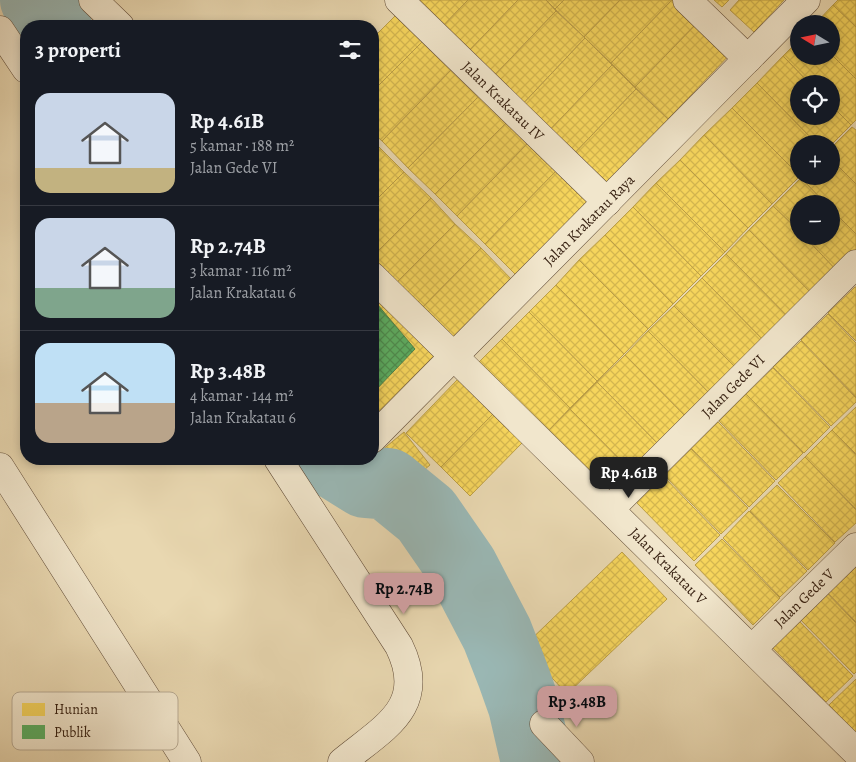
<!DOCTYPE html>
<html lang="id">
<head>
<meta charset="utf-8">
<style>
	body { margin:0; font-family:Alegreya,serif; background:#242831; color:#f1f3f6; height:100vh; display:flex; flex-direction:column; font-size:19px; white-space:nowrap }
	* { box-sizing:border-box; margin:0 }
	p { font-size:16px; color:#9ea1a6 }
	.icon { flex:none; width:28px; height:28px; fill:none; stroke:currentColor; stroke-width:2; stroke-linecap:round; stroke-linejoin:round }
	.map { position:relative; flex:1; overflow:hidden }
	.sheet { position:absolute; left:20px; top:20px; width:359px; height:445px; display:flex; flex-direction:column; background:#171b24; border-radius:20px; box-shadow:0 2px 8px #0003 }
	.sheet>* { flex:none }
	.needle { width:32px; rotate:280deg }
	.buttons { position:absolute; left:790px; top:15px; display:grid; gap:10px }
	.buttons a { display:grid; place-items:center; width:50px; height:50px; border-radius:50%; background:#171b24; box-shadow:0 2px 8px #0003; font-size:25px }
	.price { position:absolute; translate:-50% -42px; padding:0 11px; border-radius:10px; background:#c59692; color:#111; font-size:16px; line-height:32px; filter:drop-shadow(0 1px 2px #0008) }
	.price::after { content:''; position:absolute; left:50%; top:30px; width:15px; height:11px; margin-left:-8px; background:inherit; clip-path:polygon(0 0,100% 0,50% 100%) }
	.price.current { background:#222; color:#fff }
	ul { padding:0; list-style:none }
	li { display:flex; align-items:center; gap:15px; height:125px; padding:0 15px }
	li+li { border-top:1px solid #363941 }
	li span { display:grid; place-items:center; flex:none; width:140px; height:100px; border-radius:15px; color:#555 }
	li>.icon { margin-inline-start:auto }
	span .icon { width:60px; height:60px; fill:#fffc; stroke-width:1 }
	li b { font-size:21px }
	h2 { display:flex; justify-content:space-between; align-items:center; height:60px; padding:0 15px; font-size:21px }
	.map>svg:first-child { display:block }
</style>
</head>
<body>
<div class="map">
<svg width="856" height="762" viewBox="0 0 856 762">
	<defs>
		<pattern id="homes-cross-hatch" width="8" height="8" patternUnits="userSpaceOnUse" patternTransform="scale(1.25)"><rect width="8" height="8" fill="#f6d55c"/><path d="M0 0l8 8M0 8l8-8" fill="none" stroke="#d4b64f"/></pattern>
		<pattern id="public-cross-hatch" width="8" height="8" patternUnits="userSpaceOnUse" patternTransform="scale(1.25)"><rect width="8" height="8" fill="#5aae61"/><path d="M0 0l8 8M0 8l8-8" fill="none" stroke="#4b8d4e"/></pattern>
	</defs>
	<rect width="100%" height="100%" fill="#e9d8b1"/>
	<filter id="stains"><feTurbulence type="fractalNoise" baseFrequency=".004" numOctaves="4"/><feColorMatrix values="0 0 0 0 .2 0 0 0 0 .09 0 0 0 0 .02 0 0 0 .5 -.17"/></filter>
	<radialGradient id="worn" r=".72"><stop offset=".6" stop-color="#630" stop-opacity="0"/><stop offset="1" stop-color="#630" stop-opacity=".3"/></radialGradient>
	<g fill="url(#homes-cross-hatch)" stroke="#bc9e45">
		<path d="M418,0h50l-29,30z"/>
		<path d="M468,0h50l-53,55 -26,-25z"/>
		<path d="M518,0h28l10,11 -66,69 -25,-25z"/>
		<path d="M546,0h18l-9,9z"/>
		<path d="M564,0h56l-36,37 -29,-28z"/>
		<path d="M620,0h52l-61,63 -27,-26z"/>
		<path d="M672,0h11l19,18 -67,69 -24,-24z"/>
		<path d="M714,0h15l-7,7z"/>
		<path d="M739,0h45l-30,32 -24,-22z"/>
		<path d="M838,0h18v27l-23,-22z"/>
		<path d="M833,5l23,22v52l-25,-25v-30h-16z"/>
		<path d="M556,11l29,27 -66,70 -29,-28z"/>
		<path d="M399,12l26,27 -53,53v-53z"/>
		<path d="M702,18l32,32 -66,69 -33,-32z"/>
		<path d="M585,38l27,27 -66,69 -27,-26z"/>
		<path d="M425,39l29,28 -72,74 -10,-9v-40z"/>
		<path d="M799,40v16h32v-2l25,25v41l-5,5 -20,-20v-21h-21l-27,-28z"/>
		<path d="M783,56l27,28h-11v32h32v-11l20,20 -20,20 -14,-1 -60,-61z"/>
		<path d="M612,65l24,24 -66,69 -24,-24z"/>
		<path d="M454,67l27,27 -73,74 -26,-27z"/>
		<path d="M757,83l60,61h-18v32l-67,-68z"/>
		<path d="M636,89l33,31 -67,69 -32,-31z"/>
		<path d="M481,94l27,27 -73,73 -27,-26z"/>
		<path d="M732,108l68,68 -28,28 -68,-69z"/>
		<path d="M508,121l21,21 -72,74 -22,-22z"/>
		<path d="M852,127l4,3v54l-25,-25v-11z"/>
		<path d="M704,135l68,69 -24,24 -68,-68z"/>
		<path d="M529,142l28,28 -72,74 -28,-28z"/>
		<path d="M377,145l27,27 -32,32v-54z"/>
		<path d="M831,159l25,25v50l-25,-25v-5h-5l-25,-26 30,-2z"/>
		<path d="M680,160l68,68 -23,24 -69,-69z"/>
		<path d="M557,170l34,34 -73,73 -33,-33z"/>
		<path d="M404,172l27,26 -59,59v-53z"/>
		<path d="M801,178l25,26h-27v27l-26,-25z"/>
		<path d="M656,183l69,69 -24,24 -68,-69z"/>
		<path d="M431,198l24,26 -62,62 -21,-21v-8z"/>
		<path d="M773,206l26,25v5h5l37,39 -24,24 -68,-69z"/>
		<path d="M633,207l68,69 -28,28 -68,-69z"/>
		<path d="M831,209l25,25v26l-15,15 -37,-39h27z"/>
		<path d="M455,224l26,24 -62,63 -26,-25z"/>
		<path d="M749,230l68,69 -23,24 -68,-69z"/>
		<path d="M605,235l68,69 -25,25 -69,-69z"/>
		<path d="M481,248l33,34 -62,63 -33,-34z"/>
		<path d="M726,254l68,69 -24,24 -68,-69z"/>
		<path d="M579,260l69,69 -24,25 -68,-69z"/>
		<path d="M702,278l68,69 -28,27 -68,-68z"/>
		<path d="M556,285l68,69 -27,27 -68,-69z"/>
		<path d="M855,287h1v54l-28,-28z"/>
		<path d="M372,288l72,71 -72,62z"/>
		<path d="M674,306l68,68 -26,26 -68,-69z"/>
		<path d="M529,312l68,69 -27,27 -68,-69z"/>
		<path d="M828,314l28,29v54l-55,-57z"/>
		<path d="M648,331l68,69 -24,23 -67,-68z"/>
		<path d="M502,339l68,69 -23,24 -69,-69z"/>
		<path d="M801,341l55,57v4l-25,24 -58,-59z"/>
		<path d="M625,355l67,68 -27,28 -68,-69z"/>
		<path d="M773,368l57,59 -26,26 -58,-59z"/>
		<path d="M458,379l35,35 -52,53 -35,-34z"/>
		<path d="M597,382l68,69 -27,27 -68,-69z"/>
		<path d="M746,394l57,59 -27,27 -57,-59z"/>
		<path d="M856,407v47l-24,-24z"/>
		<path d="M570,409l68,69 -24,24 -68,-69z"/>
		<path d="M493,414l29,29 -52,53 -29,-29z"/>
		<path d="M718,422l57,59 -26,26 -58,-59z"/>
		<path d="M832,430l24,25v54l-51,-52z"/>
		<path d="M404,432l26,33 -23,19 -26,-33z"/>
		<path d="M691,449l57,59 -27,26 -57,-59z"/>
		<path d="M805,457l51,53v13l-21,19 -57,-59z"/>
		<path d="M663,476l57,59 -26,26 -58,-59z"/>
		<path d="M777,485l58,58 -27,27 -58,-59z"/>
		<path d="M749,511l58,60 -27,26 -57,-59z"/>
		<path d="M722,539l58,59 -27,27 -58,-60z"/>
		<path d="M622,552l45,47 -100,95 -44,-47z"/>
		<path d="M850,563l6,5v54l-33,-34z"/>
		<path d="M823,589l33,34v49l-2,2 -58,-59z"/>
		<path d="M795,617l58,59 -27,26 -58,-59z"/>
		<path d="M856,679v55l-27,-29z"/>
	</g>
	<path fill="url(#public-cross-hatch)" stroke="#4f8348" d="M372,298l43,51 -43,45z"/>
	<g fill="none" stroke-linecap="round" stroke-linejoin="round">
		<g stroke="#9ab8b5" stroke-width="72">
			<path d="M36,0l20,26"/>
			<path d="M328,459l37,23 23,2 38,31 36,52 35,67 16,41 11,31 13,56"/>
		</g>
		<defs>
			<g id="street">
				<path d="M93,0l27,26"/>
				<path d="M399,0l208,202"/>
				<path d="M687,0l61,59"/>
				<path d="M0,30l26,39"/>
				<path d="M372,276l484,476"/>
				<path d="M372,439l434,-439"/>
				<path d="M278,459l121,187c30,61 -16,82 -57,116"/>
				<path d="M0,467l187,295"/>
				<path d="M610,509l246,-245"/>
				<path d="M752,649l104,-102"/>
				<path d="M544,724l36,38"/>
			</g>
		</defs>
		<use href="#street" stroke="#614c38" stroke-width="29"/>
		<use href="#street" stroke="#f1e6cc" stroke-width="28"/>
	</g>
	<g text-anchor="middle" stroke-width="5" stroke-linejoin="round" paint-order="stroke">
		<g font-size="15" fill="#341e0f" stroke="#f1e6cc">
			<text transform="translate(503 101) rotate(44)" y="5">Jalan Krakatau IV</text>
			<text transform="translate(589 220) rotate(-45)" y="5">Jalan Krakatau Raya</text>
			<text transform="translate(733 386) rotate(-45)" y="5">Jalan Gede VI</text>
			<text transform="translate(668 566) rotate(45)" y="5">Jalan Krakatau V</text>
			<text transform="translate(804 598) rotate(-44)" y="5">Jalan Gede V</text>
		</g>
	</g>
	<rect x="12" y="692" width="166" height="58" rx="8" fill="#f1e6cc" stroke="#b8aa93" stroke-width="1"/>
	<rect x="22" y="703" width="23" height="13" fill="#f6d55c"/>
	<rect x="22" y="725" width="23" height="14" fill="#5aae61"/>
	<g font-size="14" fill="#341e0f">
		<text x="54" y="714">Hunian</text>
		<text x="54" y="737">Publik</text>
	</g>
	<rect width="100%" height="100%" filter="url(#stains)"/>
	<rect width="100%" height="100%" fill="url(#worn)"/>
</svg>
<div class="buttons">
<a><svg class="needle" viewBox="-14 -14 28 28"><path d="M0-13l5 13h-10z" fill="#e53935"/><path d="M0 13l5-13h-10z" fill="#9ea1a6"/></svg></a>
<a><svg class="icon" aria-label="locate" viewBox="0 0 24 24"><circle cx="12" cy="12" r="6"/><path d="M12 2v4M12 18v4M2 12h4M18 12h4"/></svg></a>
<a>+</a>
<a>−</a>
</div>
<b class="price current" style="left:629px;top:499px">Rp 4.61B</b>
<b class="price" style="left:404px;top:615px">Rp 2.74B</b>
<b class="price" style="left:577px;top:728px">Rp 3.48B</b>
<section class="sheet">
<h2>3 properti<svg class="icon" aria-label="filters" viewBox="0 0 24 24"><path d="M4 7h16M4 17h16"/><circle cx="9" cy="7" r="2"/><circle cx="15" cy="17" r="2"/></svg></h2>
<ul>
<li><span style="background:linear-gradient(#c9d6e8 75%,#c2b280 0)"><svg class="icon" aria-label="home" viewBox="0 0 24 24"><path d="M3 11l9-7 9 7M6 9v11h12V9"/></svg></span><div><b>Rp 4.61B</b><p>5 kamar · 188 m²</p><p>Jalan Gede VI</p></div></li>
<li><span style="background:linear-gradient(#c9d6e8 70%,#7fa58c 0)"><svg class="icon" aria-label="home" viewBox="0 0 24 24"><path d="M3 11l9-7 9 7M6 9v11h12V9"/></svg></span><div><b>Rp 2.74B</b><p>3 kamar · 116 m²</p><p>Jalan Krakatau 6</p></div></li>
<li><span style="background:linear-gradient(#bfe0f5 60%,#b9a48a 0)"><svg class="icon" aria-label="home" viewBox="0 0 24 24"><path d="M3 11l9-7 9 7M6 9v11h12V9"/></svg></span><div><b>Rp 3.48B</b><p>4 kamar · 144 m²</p><p>Jalan Krakatau 6</p></div></li>
</ul>
</section>
</div>
</body>
</html>
